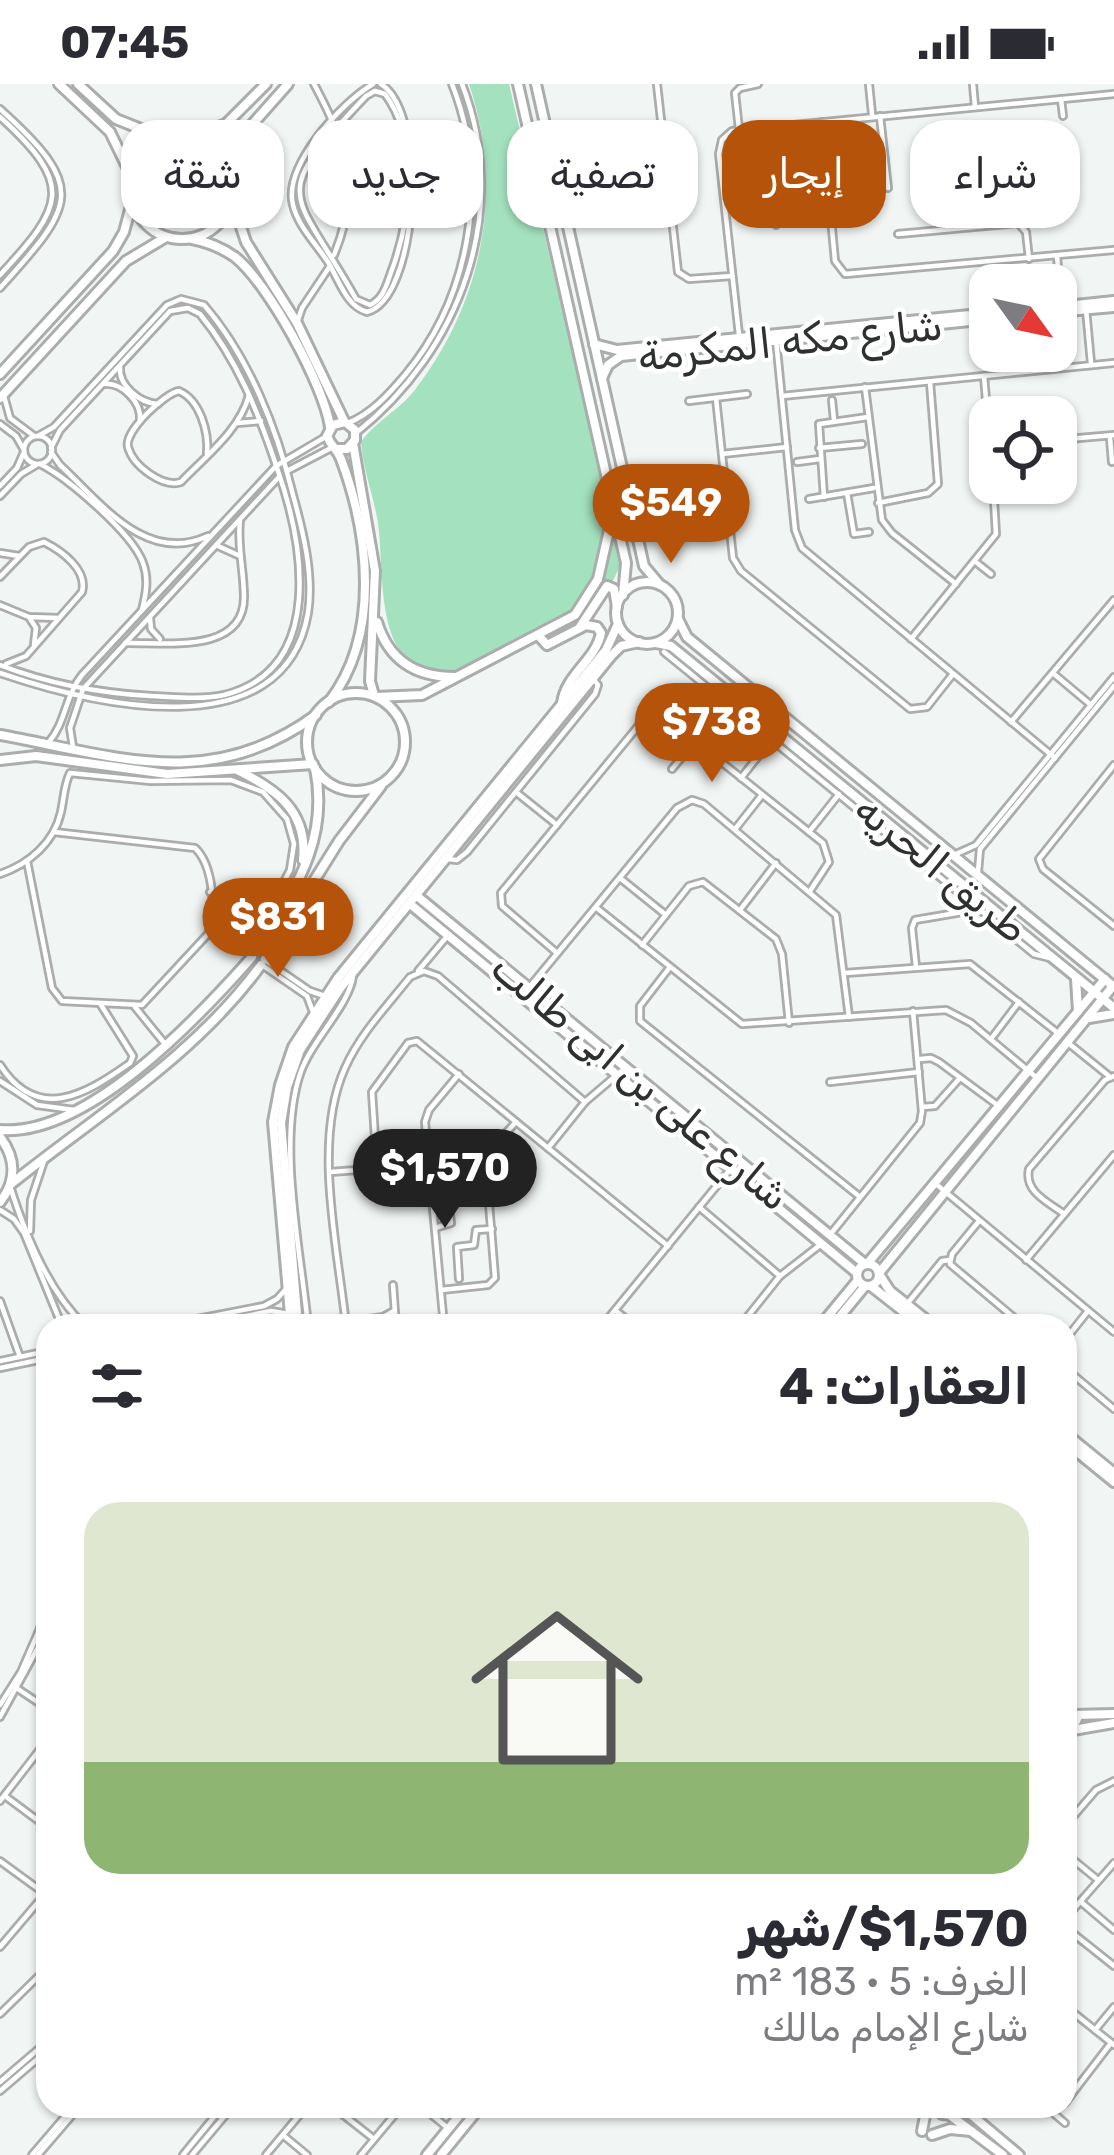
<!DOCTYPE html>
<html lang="ar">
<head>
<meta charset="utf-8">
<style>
	body { margin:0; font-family:Rubik,Vazirmatn,sans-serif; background:#f7f7f7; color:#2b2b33; direction:rtl; height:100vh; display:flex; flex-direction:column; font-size:45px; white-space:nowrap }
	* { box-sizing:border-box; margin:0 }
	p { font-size:39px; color:#7c7c81 }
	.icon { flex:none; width:66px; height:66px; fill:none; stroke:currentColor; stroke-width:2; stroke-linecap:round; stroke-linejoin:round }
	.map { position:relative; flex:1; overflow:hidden; direction:ltr }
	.sheet { position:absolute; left:36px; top:1230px; width:1041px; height:804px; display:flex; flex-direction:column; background:#fff; border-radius:36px; box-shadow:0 3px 9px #0004; direction:rtl }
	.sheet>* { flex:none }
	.top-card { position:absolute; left:36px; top:36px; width:1044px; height:108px; direction:rtl; display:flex; gap:24px }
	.needle { width:78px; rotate:123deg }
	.buttons { position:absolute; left:969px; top:180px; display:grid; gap:24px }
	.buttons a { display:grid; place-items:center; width:108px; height:108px; border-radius:24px; background:#fff; box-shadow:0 3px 9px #0004; font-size:60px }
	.price { position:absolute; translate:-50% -102px; padding:0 27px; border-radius:42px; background:#b45309; color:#fff; font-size:39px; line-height:78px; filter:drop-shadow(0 3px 6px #0008) }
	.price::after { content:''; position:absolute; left:50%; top:72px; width:36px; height:27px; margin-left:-18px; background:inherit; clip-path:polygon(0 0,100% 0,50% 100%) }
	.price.active { background:#222; color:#fff }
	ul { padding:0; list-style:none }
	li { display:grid; align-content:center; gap:24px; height:636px; padding:0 48px }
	li span { display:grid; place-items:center; height:372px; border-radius:36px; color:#555 }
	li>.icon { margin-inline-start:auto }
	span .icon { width:216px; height:216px; fill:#fffc; stroke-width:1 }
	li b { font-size:51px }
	h2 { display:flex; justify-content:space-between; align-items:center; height:144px; padding:0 48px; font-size:51px }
	.tag { padding:0 42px; border-radius:36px; background:#fff; box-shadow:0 3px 9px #0004; font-size:42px; line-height:108px }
	.tag.active { background:#b45309; color:#fff }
	.status { display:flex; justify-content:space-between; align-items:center; height:84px; padding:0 60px; background:#fff; direction:ltr }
	.status svg { height:33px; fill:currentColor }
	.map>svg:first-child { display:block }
</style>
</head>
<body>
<div class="status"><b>07:45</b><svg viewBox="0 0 49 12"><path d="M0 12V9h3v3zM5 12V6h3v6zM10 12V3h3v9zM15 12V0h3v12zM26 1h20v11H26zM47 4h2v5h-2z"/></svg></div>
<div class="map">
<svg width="1114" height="2071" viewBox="0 0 1114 2071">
	<rect width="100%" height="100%" fill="#f1f5f3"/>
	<path fill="#a4e2bf" d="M469,0h40l113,479 -14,27 -14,10 -138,72c-88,10 -69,-99 -79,-155 -5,-25 -14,-49 -16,-75 13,-19 38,-32 53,-51 69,-89 91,-200 55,-307z"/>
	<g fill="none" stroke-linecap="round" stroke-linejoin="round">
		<defs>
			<g id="street">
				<path d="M314,0c32,60 48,104 20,171"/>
				<path d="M373,0c-32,19 -90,82 -80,121 5,21 23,39 35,57 11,18 18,44 39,50 51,-13 62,-197 14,-228"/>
				<path d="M657,0l21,188 11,7 43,-3"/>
				<path d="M869,0l3,30"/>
				<path d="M973,0l2,23"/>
				<path d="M375,7l10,3c34,46 26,122 8,173 -6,15 -8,31 -23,38l-14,-6c-64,-114 -89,-98 10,-203z"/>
				<path d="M1061,15l2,17"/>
				<path d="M0,25c88,79 75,96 0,179"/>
				<path d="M880,32l8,72"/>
				<path d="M0,33c75,68 64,89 0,158"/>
				<path d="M822,38l13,139 10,13 269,-24"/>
				<path d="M739,45l-4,-36 5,-5 18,-4"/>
				<path d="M414,105l41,1 17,-6"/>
				<path d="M413,113h48l11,5"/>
				<path d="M776,141l-1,-48 52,-9"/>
				<path d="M898,150l120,-11 8,9 3,27"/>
				<path d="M1057,172l4,48"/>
				<path d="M1086,225l5,54"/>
				<path d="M297,239l5,-15 28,-42"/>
				<path d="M739,251l-20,-181 3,-14 10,-9 382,-37"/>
				<path d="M776,256l19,190 7,18 253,210"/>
				<path d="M120,282c-2,19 19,37 38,38"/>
				<path d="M984,292l6,70"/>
				<path d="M103,300c19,-2 39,18 37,37"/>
				<path d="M865,303l17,133 10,13 64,51"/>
				<path d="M4,312l6,22 24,18"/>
				<path d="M782,312l332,-33"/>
				<path d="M716,314l17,160 8,13 169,138 17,-2 26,-33"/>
				<path d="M832,316l2,20"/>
				<path d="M689,317l58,-7"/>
				<path d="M237,339l24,-2"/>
				<path d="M348,339c23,-9 41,-29 57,-48 66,-79 85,-195 47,-291"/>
				<path d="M0,340l16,12 8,14"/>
				<path d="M355,350c105,-83 157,-222 107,-350"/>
				<circle cx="38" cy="366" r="14"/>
				<path d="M1110,354l2,24"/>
				<path d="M1056,356l58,-5"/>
				<path d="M819,364l43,-4"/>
				<path d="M51,368l9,13c41,38 86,100 148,71"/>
				<path d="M207,370c2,-22 -7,-54 -28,-63 -14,2 -55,40 -51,56 5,19 35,41 53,35 25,-26 59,-52 68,-87"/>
				<path d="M722,370l65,-7"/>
				<path d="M797,378l23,-3"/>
				<path d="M40,380c28,14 93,70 103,99 6,16 3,31 -1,47"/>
				<path d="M287,387l46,-24"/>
				<path d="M0,402l17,-18 7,-16"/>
				<path d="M847,409l7,41 15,-2"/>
				<path d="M0,412l21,-22 15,-9"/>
				<path d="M824,413l-5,-73 49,-7"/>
				<path d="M809,415l65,-11"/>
				<path d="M878,419l50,-10 10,-9 -8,-102"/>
				<path d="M218,462l22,10"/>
				<path d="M0,469l19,3"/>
				<path d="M977,479l14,11"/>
				<path d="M0,493l29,-30 15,-5c18,9 44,28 38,50l-56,64 -20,8"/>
				<path d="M0,521l29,12 29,1"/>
				<path d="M29,533l7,11 -2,17"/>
				<path d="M150,534l1,11 9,10"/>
				<path d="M911,555l85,-105 -3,-51"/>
				<path d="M125,559c39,-1 119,12 119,-46 0,-26 -7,-51 -4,-77"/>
				<path d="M664,568l370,302 20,5"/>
				<path d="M0,581c49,19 99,28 151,31 24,1 50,4 73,-1 103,-26 79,-153 53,-227 -18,-54 -40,-109 -77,-154l-12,-6 -18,3 -110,119 -9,18"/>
				<path d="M0,589c91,31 284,79 308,-60 6,-38 -5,-82 -15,-118 -16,-66 -44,-138 -89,-190l-23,-6 -14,6 -113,122 -16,9"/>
				<path d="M1054,590l37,31"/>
				<path d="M1011,638l103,-122"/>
				<path d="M49,658c17,-20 16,-46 33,-67l194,-209 51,-30"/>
				<path d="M73,663l-3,-19 13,-39 195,-211"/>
				<path d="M1114,681l-75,94 4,10 71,57"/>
				<path d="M672,685l61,-73"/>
				<path d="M741,694l30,-38"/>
				<path d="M516,708l41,33"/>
				<path d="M736,744l26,-33"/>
				<path d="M809,748l30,-38"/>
				<path d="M956,770l20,-9 138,-168"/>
				<path d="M448,775l9,1 10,-8 128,-158 3,-9 -3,-4"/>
				<path d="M27,777l25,127 10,13 80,4 66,-71c9,-23 5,-69 -13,-86l-141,-16"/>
				<path d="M978,788l2,-23 134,-163"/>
				<path d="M0,790c29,-10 54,-31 61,-62 3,-14 3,-27 9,-39l81,8 80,-1 32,12 24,27 7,25 -4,26 -26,50 -6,3 -48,-31"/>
				<path d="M620,794l46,37"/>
				<path d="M598,825l144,115 204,-14 25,13 66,55"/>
				<path d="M740,826l36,-47"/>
				<path d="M212,842l44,26"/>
				<path d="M642,861l47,-59 14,-4 73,57 6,15 7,69"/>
				<path d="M557,869l-55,-47 -1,-13 143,-174 10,-4 16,6 153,122 6,19 -19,29"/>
				<path d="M265,876l45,31 15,5"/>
				<path d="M262,881l45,31 6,16"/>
				<path d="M670,883l-30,39v15l220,176"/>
				<path d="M916,883l-4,-39 3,-8 65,-11"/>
				<path d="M418,887l31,-37"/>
				<path d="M845,889l125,-9 89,70"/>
				<path d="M523,911l154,-187 15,-8 12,4 132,111 13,102"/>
				<path d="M135,923l30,37"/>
				<path d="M991,955l28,-37"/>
				<path d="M1067,958l42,34"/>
				<path d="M920,975l11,-1 8,4 61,45"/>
				<path d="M0,981c38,59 86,29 130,-2l3,-7 -32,-51"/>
				<path d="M0,997l37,24 37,5"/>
				<path d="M830,998l89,-10"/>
				<path d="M922,1023l13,-1 25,-28"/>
				<path d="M548,1064l37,-46 40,-34"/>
				<path d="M377,1085l-5,-77 36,-49 9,-2 251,205"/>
				<path d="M330,1088l96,-7"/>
				<path d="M936,1100l178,148"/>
				<path d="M10,1102c15,48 38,105 75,140"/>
				<path d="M699,1123l81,69"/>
				<path d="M0,1126l14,9 10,14 38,93"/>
				<path d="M1064,1130c-16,-12 -40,-22 -35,-45l76,-89 9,-4"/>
				<path d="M979,1137l-27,33 -2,10 74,62"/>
				<path d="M435,1144l16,-5 -3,-25"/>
				<path d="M30,1147l1,-31 13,-39"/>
				<path d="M829,1152l91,-113 2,-12 -9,-100"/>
				<path d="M1026,1176l88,-105"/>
				<path d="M459,1195l-2,-32 17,-2 2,-15 16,-1"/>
				<path d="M393,1201l3,41"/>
				<path d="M441,1206l47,-5 7,-7 -9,-112 6,-18 24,-26"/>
				<path d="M0,1217l20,56"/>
				<path d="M907,1220l35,-43 8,-1"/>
				<path d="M616,1227l19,15"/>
				<path d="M348,1238l35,-5 11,-6"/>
				<path d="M161,1242l103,-20 13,-7 10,-11"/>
				<path d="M194,1242l77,-15 18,3"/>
				<path d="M308,1242c-7,-74 -31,-182 -8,-252 11,-33 49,-68 53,-98"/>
				<path d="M346,1242c-8,-78 -34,-185 -1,-258 15,-34 42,-62 65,-91l14,-6 14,5 147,126"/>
				<path d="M444,1242l-19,-204 4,-12 30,-36"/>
				<path d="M602,1242l135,-165"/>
				<path d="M615,1242l1,-1"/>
				<path d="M740,1242l40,-50 40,-31"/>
				<path d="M1065,1256l23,-29"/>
				<path d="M0,1277l48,-10"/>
				<path d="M0,1284l48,-10"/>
				<path d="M1065,1284l49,41"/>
				<path d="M18,1605l30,20"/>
				<path d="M0,1621l21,-33 27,-62"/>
				<path d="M0,1633l48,-88"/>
				<path d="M5,1712l43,32"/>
				<path d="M0,1717l48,-62"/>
				<path d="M1065,1742l31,-36 18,-9"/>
				<path d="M1065,1769l33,27"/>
				<path d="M0,1777l48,35"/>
				<path d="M1081,1818l33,28"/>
				<path d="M1065,1835l49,-56"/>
				<path d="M1065,1843l49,39"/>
				<path d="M0,1863l45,-53"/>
				<path d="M1065,1922l49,39"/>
				<path d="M0,1930l48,-47"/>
				<path d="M1095,1946l19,-23"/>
				<path d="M1065,1950l2,1"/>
				<path d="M0,1998l48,-41"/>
				<path d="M1065,1998l2,2"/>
				<path d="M0,2007l48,-41"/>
				<path d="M1065,2019l46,-60"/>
				<path d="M332,2022l42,33"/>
				<path d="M421,2022l28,23"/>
				<path d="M1045,2022l20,17"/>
				<path d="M284,2052l23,19"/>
				<path d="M32,2071l42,-49"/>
				<path d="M38,2071l42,-49"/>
				<path d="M183,2071l40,-49"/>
				<path d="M192,2071l41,-49"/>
				<path d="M266,2071l41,-49"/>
				<path d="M361,2071l41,-49"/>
			</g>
			<g id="secondary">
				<path d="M59,0l51,48 21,43"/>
				<path d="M78,0l38,35 50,20"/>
				<path d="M518,0l108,479 -3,32"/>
				<path d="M536,0l108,482 16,19"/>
				<circle cx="182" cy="104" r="51"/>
				<path d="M191,54l35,-14 40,-40"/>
				<path d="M232,91l17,-47 39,-44"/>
				<path d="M232,116l14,42 51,81 47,98"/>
				<path d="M192,155c16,3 30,9 43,18 33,26 89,128 95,170"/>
				<path d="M1056,223l58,-6"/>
				<path d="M1056,228l58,-5"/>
				<path d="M594,260l23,6 373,-37"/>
				<path d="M0,290l113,-123 11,-19 8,-30"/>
				<path d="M602,294l6,-13 13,-9 369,-37"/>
				<path d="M0,314l126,-137 40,-24"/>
				<path d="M353,359l22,128 -5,110 4,14"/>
				<circle cx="647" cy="529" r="31"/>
				<path d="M678,535l9,18 427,350"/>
				<path d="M377,538c12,39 39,55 78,55"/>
				<path d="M580,543l27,-41 7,3 3,18"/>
				<path d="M538,551l9,10 39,-20 11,2 4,6c-5,27 -35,41 -39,70"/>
				<path d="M656,559l15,3 443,362"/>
				<circle cx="356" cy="658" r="49"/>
				<path d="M376,613l46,-2 153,-80 23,-36 14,-62"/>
				<path d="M329,618c52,-67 40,-168 12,-243 -4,-11 -10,-12 -14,-23l6,-11 12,-3 10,8v10l-8,9h-9"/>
				<path d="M0,651c116,21 210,58 316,-20"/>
				<path d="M0,676l36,-4 131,18 146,-10"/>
				<path d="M237,686c39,19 71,41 66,90"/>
				<path d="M417,812l448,368"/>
				<path d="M410,820l447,369"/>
				<path d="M257,868c36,-61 73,-110 58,-184"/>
				<path d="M265,875l74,-118 42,-55"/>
				<path d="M1076,895l2,32"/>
				<path d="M1089,934l25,-4"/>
				<path d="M0,1046c87,7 198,-112 252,-173"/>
				<path d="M0,1053c16,21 17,44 0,65"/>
				<path d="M11,1100c86,-69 184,-128 250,-219"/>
				<path d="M867,1180l238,-285"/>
				<circle cx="868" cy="1191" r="11"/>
				<path d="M879,1189l234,-287"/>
				<path d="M879,1190l11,17 44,35"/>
				<path d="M871,1202l51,40"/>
				<path d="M291,1242l-18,-204 7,-37 13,-38 45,-69 268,-328 12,-26"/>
				<path d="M298,1242l-17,-203 6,-36 13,-37 41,-63 270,-331 10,-10 18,-4"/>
				<path d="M820,1242l38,-46"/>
				<path d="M832,1242l33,-40"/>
				<path d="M1065,1349l49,40"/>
				<path d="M1065,1358l49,40"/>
				<path d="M1065,1629l12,6 -6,12"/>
				<path d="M1073,1631l41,-1"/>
				<path d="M1073,1646l41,-7"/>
				<path d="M937,2022l5,8 12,1"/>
				<path d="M962,2023l57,48"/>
				<path d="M951,2032l52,39"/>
				<path d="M922,2047l5,-25"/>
				<path d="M932,2051l18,-6 21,2"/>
				<path d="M427,2071l40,-49"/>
				<path d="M441,2071l40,-49"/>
			</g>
		</defs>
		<use href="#street" stroke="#aaadab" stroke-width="10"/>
		<use href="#secondary" stroke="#aaadab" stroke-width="14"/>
		<use href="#street" stroke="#fff" stroke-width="4.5"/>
		<use href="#secondary" stroke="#fff" stroke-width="8"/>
	</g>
	<g text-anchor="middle" stroke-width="9" stroke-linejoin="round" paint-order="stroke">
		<g font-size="42" fill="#2f3030" stroke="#fff">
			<text transform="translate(790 256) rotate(-6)" y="15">شارع مكه المكرمة</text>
			<text transform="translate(942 784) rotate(39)" y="15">طريق الحريه</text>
			<text transform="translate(641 997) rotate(40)" y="15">شارع على بن ابى طالب</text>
		</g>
	</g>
</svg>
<div class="buttons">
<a><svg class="needle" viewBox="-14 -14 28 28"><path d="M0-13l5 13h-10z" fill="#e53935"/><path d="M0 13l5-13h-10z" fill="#7c7c81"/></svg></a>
<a><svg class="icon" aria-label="locate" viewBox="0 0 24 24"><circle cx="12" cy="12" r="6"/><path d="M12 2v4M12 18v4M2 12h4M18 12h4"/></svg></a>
</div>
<b class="price" style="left:671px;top:482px">$549</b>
<b class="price" style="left:712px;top:701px">$738</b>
<b class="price" style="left:278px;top:896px">$831</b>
<b class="price active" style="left:445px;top:1147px">$1,570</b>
<div class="top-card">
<a class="tag">شراء</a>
<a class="tag active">إيجار</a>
<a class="tag">تصفية</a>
<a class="tag">جديد</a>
<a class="tag">شقة</a>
</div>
<section class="sheet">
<h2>العقارات: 4<svg class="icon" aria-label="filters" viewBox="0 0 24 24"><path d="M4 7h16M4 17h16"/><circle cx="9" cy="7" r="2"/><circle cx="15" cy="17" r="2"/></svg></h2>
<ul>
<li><span style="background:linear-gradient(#dfe7d0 70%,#8fb573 0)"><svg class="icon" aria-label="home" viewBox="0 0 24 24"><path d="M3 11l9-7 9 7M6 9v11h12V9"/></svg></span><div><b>$1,570/شهر</b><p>الغرف: 5 · 183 m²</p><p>شارع الإمام مالك</p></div></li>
</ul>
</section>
</div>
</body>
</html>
